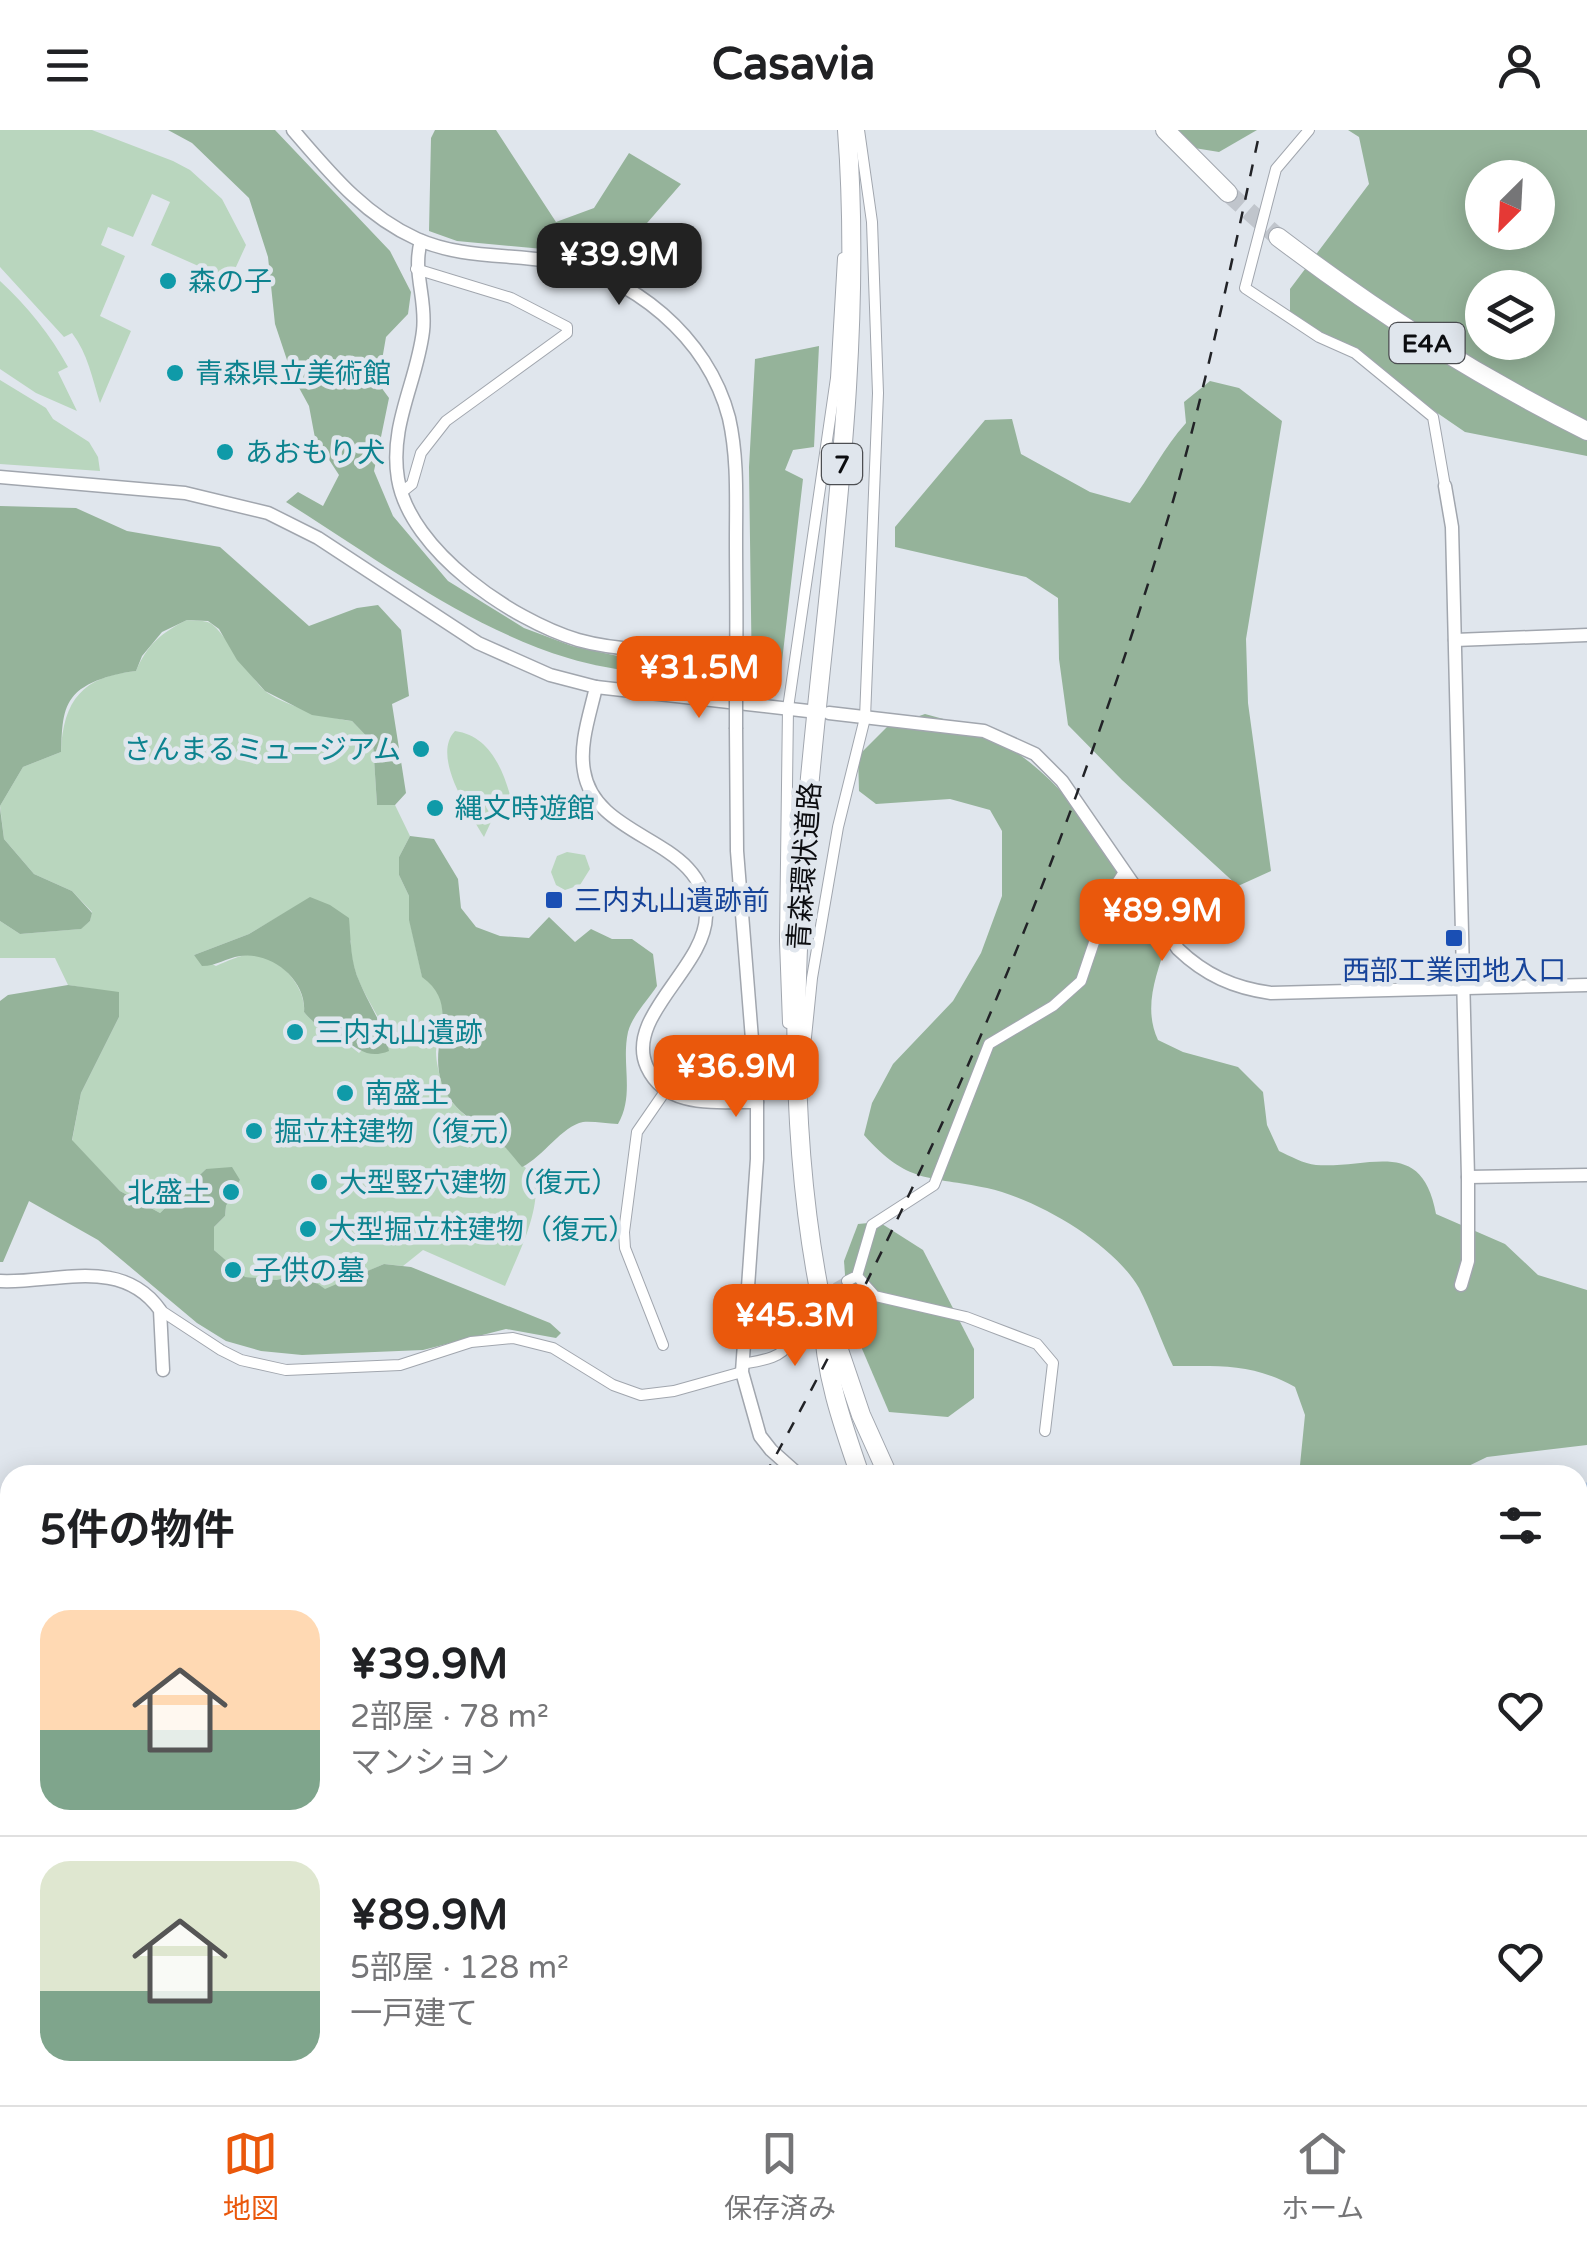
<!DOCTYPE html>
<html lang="ja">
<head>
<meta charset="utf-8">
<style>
	body { margin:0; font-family:"Varela Round","Noto Sans JP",sans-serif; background:#f2f2f2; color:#202124; height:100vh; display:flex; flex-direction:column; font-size:38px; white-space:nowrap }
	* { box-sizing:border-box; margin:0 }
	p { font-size:32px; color:#757577 }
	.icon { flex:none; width:55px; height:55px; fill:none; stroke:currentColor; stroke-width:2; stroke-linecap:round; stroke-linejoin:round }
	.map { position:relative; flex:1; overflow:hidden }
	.details { position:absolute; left:0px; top:1335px; width:1588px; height:640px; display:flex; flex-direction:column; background:#fff; border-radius:30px 30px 0 0; box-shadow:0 5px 25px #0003 }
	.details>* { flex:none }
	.needle { width:65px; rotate:204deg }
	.buttons { position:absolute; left:1465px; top:30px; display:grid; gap:20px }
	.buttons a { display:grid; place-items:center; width:90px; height:90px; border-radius:50%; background:#fff; box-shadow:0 5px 25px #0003; font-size:50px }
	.price { position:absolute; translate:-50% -85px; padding:0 22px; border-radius:20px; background:#ea580c; color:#fff; font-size:32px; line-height:65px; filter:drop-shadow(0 2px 5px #0008) }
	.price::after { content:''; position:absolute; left:50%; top:60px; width:30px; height:22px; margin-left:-15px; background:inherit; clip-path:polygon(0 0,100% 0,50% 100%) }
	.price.on { background:#222; color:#fff }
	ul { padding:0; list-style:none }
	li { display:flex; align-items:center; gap:30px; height:250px; padding:0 40px }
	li+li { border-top:2px solid #e0e0e0 }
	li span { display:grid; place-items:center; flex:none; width:280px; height:200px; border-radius:30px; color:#555 }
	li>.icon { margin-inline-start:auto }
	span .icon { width:120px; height:120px; fill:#fffc; stroke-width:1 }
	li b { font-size:42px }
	h2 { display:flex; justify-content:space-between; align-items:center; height:120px; padding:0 40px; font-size:42px }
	header { display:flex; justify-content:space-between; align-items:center; height:130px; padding:0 40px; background:#fff; font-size:45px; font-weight:700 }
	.dock { display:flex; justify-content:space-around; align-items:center; height:140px; border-top:2px solid #e0e0e0; background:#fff; font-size:28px; color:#757577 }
	.dock a { display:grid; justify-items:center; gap:5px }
	.dock .on { color:#ea580c }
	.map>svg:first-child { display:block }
</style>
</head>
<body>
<header><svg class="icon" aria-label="menu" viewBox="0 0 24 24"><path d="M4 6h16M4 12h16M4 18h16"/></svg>Casavia<svg class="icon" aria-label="person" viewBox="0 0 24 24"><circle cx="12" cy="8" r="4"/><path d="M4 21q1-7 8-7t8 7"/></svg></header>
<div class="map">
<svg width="1587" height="1975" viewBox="0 0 1587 1975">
	<rect width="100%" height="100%" fill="#e0e6ed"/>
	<g fill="#b9d6be" fill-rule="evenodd">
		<path d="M0,0h92l81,31 17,9 32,29 24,46 -16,35 -79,-35 19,-43 -18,-8 -19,43 -25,-10 -7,18 24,11 -25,60 31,15 -31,72c-8,-25 -12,-49 -28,-70l-8,4 -64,-70z"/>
		<path d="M0,151c28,26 50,53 68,86l-10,5 19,39 -41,-18 -36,-24z"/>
		<path d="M0,250l46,28 7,11 36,23 9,15 2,14 -100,-7z"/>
		<path d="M187,490c8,1 17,0 23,3 12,6 40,54 54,67 15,14 68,29 88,31l21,22 4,62h18l15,31 -11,21v18l10,21v22l13,58c34,26 16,42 14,76 0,9 3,22 6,31 10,31 38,40 59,60 12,11 19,23 34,31 6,38 -16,78 -30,112l-82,-36 -20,16 -19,-2 -59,26 -21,-16 -28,6 -32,-3 -30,-27v-23l11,-11 1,-10 14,-26 -34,-11 -46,44 -40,-22 -48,-50 9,-48 38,-76v-24l-51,-8 -13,-27h-55v-37l20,13 60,-5 10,-8 2,-9 -20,-21 -38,-17 -30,-35 -4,-33 23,-39 38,-15c2,-52 22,-76 75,-81 11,-26 26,-39 51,-51zM310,768l41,43c-2,32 19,60 33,87l-25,25c-19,-16 -40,-22 -55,-41 2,-23 -19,-48 -41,-56 -16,-5 -33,4 -47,10l-22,-11 55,-21z"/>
		<path d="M455,601c36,5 49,41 57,71l-10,-4 -18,39c-15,-25 -53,-81 -29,-106z"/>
		<path d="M567,722l18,3 5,14 -10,16 -15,5 -9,-5 -5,-13 6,-16z"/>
		<path d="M695,1965h108l26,10h-133z"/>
	</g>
	<g fill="#95b39a" fill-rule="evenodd">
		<path d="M168,0h107l115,121 21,41 -3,22 -22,23 -8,46 11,15 -15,73 19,45 55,65 76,47 48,18 55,12 91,3 7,5 -5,15c-50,-6 -103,-8 -152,-23 -102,-31 -192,-100 -282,-156l12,-10 25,14 16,-31 -24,-37 -6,-32 -17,-31 -17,-51 -7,-67 -19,-59 -57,-55z"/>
		<path d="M435,0h61l60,92 38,-14 35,-55 52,31 -74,85 -53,-19 -97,-9 -28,-10 2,-93z"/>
		<path d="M1168,0h89l-38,22 -37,-6z"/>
		<path d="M1348,0h239v326l-122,-24 -83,-57 -73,-44 -19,-19v-23l79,-105 -10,-47zM1482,48h56v54h-56zM1482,158h56v54h-56z"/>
		<path d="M819,216l-5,101 -21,3 -8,20 18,9 -23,200 -9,10 -19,-4 -3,-218 6,-108z"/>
		<path d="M1210,251l29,7 43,33 -36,218 2,64 23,168 -33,15 -116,-106 -54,-55 -9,-66 -1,-61 -32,-21 -131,-30v-20l90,-107 27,-1 9,35 69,38 40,11c20,-26 34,-56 56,-80l-2,-21z"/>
		<path d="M0,376l76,2 51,23 93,16 89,79 48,-18 21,-3 23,25 8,66 -17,8 14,89 -11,12h-18l-4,-62 -21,-22 -40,-6 -47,-24 -28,-31 -18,-31 -11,-8 -21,-1 -25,12 -20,24 -6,15c-19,2 -52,10 -64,27 -11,14 -10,38 -11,54l-38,15 -23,39z"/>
		<path d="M925,584c22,6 45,11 65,22 83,44 129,131 177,207 -11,32 -24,65 -9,97l25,12 55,15 25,25 4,33 12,26c11,5 25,13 37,14 54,4 106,-29 120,49l69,30 33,31 49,15v155l-100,12 -37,18h-151l6,-60 -10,-28c-43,-24 -74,-21 -122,-21 -12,-25 -21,-53 -34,-78 -26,-45 -102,-89 -152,-100 -58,-12 -80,-4 -123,-53l8,-32 21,-39 60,-63 28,-48 21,-57v-65l-12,-21 -40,-11 -74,5 -17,-13 -1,-35 29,-29z"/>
		<path d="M0,678l4,31 30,35 38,17 20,22 -2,8 -9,8 -61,5 -20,-13z"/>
		<path d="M410,706l24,3 24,40 3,29 15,19 24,9 29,2 20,-21 26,25 16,-13 21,10h20l21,15 4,32c-9,14 -25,30 -29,46 -7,32 7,62 -10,92 -11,0 -24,-3 -35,-2 -21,4 -40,35 -61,45 -6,-7 -13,-16 -20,-23 -21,-21 -49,-30 -60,-60 -15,-43 21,-77 -20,-107l-13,-57v-24l-10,-21v-18z"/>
		<path d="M310,767l20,8 19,13c2,22 1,44 11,65 11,26 23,40 29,68 -20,8 -29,-1 -45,-11 -18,-11 -26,-11 -40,-28 3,-32 -33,-61 -64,-56 -14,2 -23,10 -38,10l-8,-11 55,-21z"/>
		<path d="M68,855l51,7v25l-38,76 -9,47 48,51 40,22 46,-44 26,-2 8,13 -14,26 -1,10 -11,11v23l31,27 31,3 28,-6 21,15 59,-25 27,3 139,56 11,10 -5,5 -50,-9 -83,21 -121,5 -41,-4 -35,-10 -29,-18 -99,-83 -69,-39 -26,61h-3v-261l8,-6z"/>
		<path d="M879,1092l44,28 51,99v49l-26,19 -59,-5 -41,-96 -4,-55 14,-37z"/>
		<path d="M1231,1965h61l12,10h-63z"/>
	</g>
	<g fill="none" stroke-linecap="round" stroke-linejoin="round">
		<g stroke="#b0c8e5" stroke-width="15">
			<path d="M1578,1371l9,-11"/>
			<path d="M0,1527l10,4"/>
		</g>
		<path stroke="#c0c5cc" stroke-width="10" stroke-dasharray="10 5" stroke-linecap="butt" d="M797,1181l50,-30"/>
		<path stroke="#c0c5cc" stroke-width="18" stroke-dasharray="18 9" stroke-linecap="butt" d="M1228,63l50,44"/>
		<defs>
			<g id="minor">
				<path d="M1309,0l-33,39 -31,119 74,49 36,16 78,64 12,69"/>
				<path d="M402,362l10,-8 9,-31 25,-32 121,-88v-6l-56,-29 -95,-29"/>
				<path d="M788,893l-3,-82 3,-233 48,-330 7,-120"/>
				<path d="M805,917l7,-69 26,-151 27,-109 13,-325 -6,-171 -13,-92"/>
				<path d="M857,1146l18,20 91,21 71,27 16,19 -8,68"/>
				<path d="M847,1151l10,-5 15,-51 62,-40 55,-141 64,-38 28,-25 30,-89 13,-20"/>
				<path d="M160,1180l61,40 20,10 45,10 114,-5 71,-23 42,-4 40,10 60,37 28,10 33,-4 68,-19"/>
				<path d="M663,1215l-38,-97 -1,-16 13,-100 29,-42"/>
				<path d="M742,1234c14,-3 40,-5 46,-20 5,-11 3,-22 9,-33"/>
				<path d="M1578,1495l9,-4"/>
				<path d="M0,1547l10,3"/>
				<path d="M0,1629l10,4"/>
				<path d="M0,1667l10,-23"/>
				<path d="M0,1722l3,-26h7"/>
				<path d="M1578,1926l9,-4"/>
				<path d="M464,1965l-1,7 20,3"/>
				<path d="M1398,1965l11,10"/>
				<path d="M0,1969l6,6"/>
				<path d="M56,1975l16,-10"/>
				<path d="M290,1975l3,-10"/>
				<path d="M348,1975l7,-10"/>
				<path d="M363,1975l6,-8 7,8"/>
				<path d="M522,1975l7,-10"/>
				<path d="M632,1975l16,-10"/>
				<path d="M882,1975l2,-10"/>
				<path d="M939,1975l2,-10"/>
				<path d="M1486,1975l13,-10"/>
			</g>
			<g id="tertiary">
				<path d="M293,0c37,43 71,85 124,109 43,19 88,15 134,22 81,13 157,76 178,157 9,40 7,81 7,121 0,43 1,86 0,129"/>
				<path d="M421,111c-9,31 6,58 2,90 -6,51 -34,94 -25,148 12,72 114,141 180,161 50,14 107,10 159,10"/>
				<path d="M0,347l185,16 83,20 50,25 160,105 72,32 46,12c-6,27 -17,57 -12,84 11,71 124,66 122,145 -1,52 -82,101 -59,151 20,43 71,34 110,35"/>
				<path d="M1445,356l7,41 16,650v84l-7,24"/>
				<path d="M1455,510l132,-5"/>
				<path d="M596,557l212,24"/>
				<path d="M829,583l155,18 51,23 27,27 116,168c27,26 56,39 93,44l316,-8"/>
				<path d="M736,599l1,122 20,251v57l-15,213 18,64 11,14 28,25"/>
				<path d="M1468,1047l119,-2"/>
				<path d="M0,1151c54,3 121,-26 160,29l3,60"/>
				<path d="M0,1735l10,2"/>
				<path d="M1578,1788l9,-10"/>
				<path d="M1040,1965l6,10"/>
				<path d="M1377,1975l8,-10"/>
			</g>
			<g id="trunk">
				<path d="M822,1175c-80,-390 55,-782 25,-1175"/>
				<path d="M1313,1965l12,10"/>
				<path d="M1344,1965l12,10"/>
			</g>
			<g id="motorway">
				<path d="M1165,0l63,63"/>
				<path d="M1278,107c100,76 197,138 309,194"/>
				<path d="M819,1161l42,124 27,60"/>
				<path d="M823,1186c1,55 19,107 37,159"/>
				<path d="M1578,1453l9,-4"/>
				<path d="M1578,1467l9,-5"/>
			</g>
		</defs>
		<use href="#minor" stroke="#a1a6ae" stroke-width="12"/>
		<use href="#tertiary" stroke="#a1a6ae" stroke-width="15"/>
		<use href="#trunk" stroke="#a1a6ae" stroke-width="20"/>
		<use href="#motorway" stroke="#a1a6ae" stroke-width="20"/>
		<use href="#minor" stroke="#fff" stroke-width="10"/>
		<use href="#tertiary" stroke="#fff" stroke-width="12"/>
		<use href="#trunk" stroke="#fff" stroke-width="18"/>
		<use href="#motorway" stroke="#fff" stroke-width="18"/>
		<g stroke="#222327" stroke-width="2.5" stroke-dasharray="12 12" stroke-linecap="butt">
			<path d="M765,1345c169,-304 305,-626 404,-960 36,-123 62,-250 89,-375"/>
			<path d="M376,1975l7,-10"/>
		</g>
		<defs>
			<path id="tertiary-bridge" d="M736,599v-61"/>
		</defs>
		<use href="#tertiary-bridge" stroke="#a1a6ae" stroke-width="15" stroke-linecap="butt"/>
		<use href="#tertiary-bridge" stroke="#fff" stroke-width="12"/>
	</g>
	<g fill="#0f9aa8" stroke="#e0e6ed" stroke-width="4">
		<circle cx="168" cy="151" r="10"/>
		<circle cx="175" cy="243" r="10"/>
		<circle cx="225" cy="322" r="10"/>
		<circle cx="421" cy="619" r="10"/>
		<circle cx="435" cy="678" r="10"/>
		<circle cx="295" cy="902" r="10"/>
		<circle cx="345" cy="963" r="10"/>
		<circle cx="254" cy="1001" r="10"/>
		<circle cx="319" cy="1052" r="10"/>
		<circle cx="231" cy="1062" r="10"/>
		<circle cx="308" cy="1099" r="10"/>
		<circle cx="233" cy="1140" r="10"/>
	</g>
	<g fill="#1a4fb4" stroke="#e0e6ed" stroke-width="4">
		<rect x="544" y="760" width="20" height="20" rx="5"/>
		<rect x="1444" y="798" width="20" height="20" rx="5"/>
	</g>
	<g text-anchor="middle" stroke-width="9" stroke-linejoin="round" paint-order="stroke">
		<g fill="#e0e6ed" stroke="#4c4e52" stroke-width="2.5">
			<rect x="1389.5" y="193" width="75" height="40" rx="8"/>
			<rect x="822" y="314" width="40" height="40" rx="8"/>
		</g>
		<g font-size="25" font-weight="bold" fill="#0c0d10">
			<text x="1427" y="222">E4A</text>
			<text x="842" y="343">7</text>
		</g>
		<g font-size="28" fill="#0d838f" stroke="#e0e6ed" text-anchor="start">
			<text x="188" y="161">森の子</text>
			<text x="195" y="253">青森県立美術館</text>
			<text x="245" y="332">あおもり犬</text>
			<text x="401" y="629" text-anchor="end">さんまるミュージアム</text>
			<text x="455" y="688">縄文時遊館</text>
			<text x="315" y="912">三内丸山遺跡</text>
			<text x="365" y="973">南盛土</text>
			<text x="274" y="1011">掘立柱建物（復元）</text>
			<text x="339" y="1062">大型竪穴建物（復元）</text>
			<text x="211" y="1072" text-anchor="end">北盛土</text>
			<text x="328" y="1109">大型掘立柱建物（復元）</text>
			<text x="253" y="1150">子供の墓</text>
		</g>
		<g font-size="28" fill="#0c0d10" stroke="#e0e6ed">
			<text transform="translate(804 736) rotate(-86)" y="10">青森環状道路</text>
		</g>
		<g font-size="28" fill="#164399" stroke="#e0e6ed" text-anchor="start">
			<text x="574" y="780">三内丸山遺跡前</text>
			<text x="1454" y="850" text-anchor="middle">西部工業団地入口</text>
		</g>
	</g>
</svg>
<div class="buttons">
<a><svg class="needle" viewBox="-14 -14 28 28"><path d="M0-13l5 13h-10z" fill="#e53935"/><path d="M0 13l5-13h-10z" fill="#757577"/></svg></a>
<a><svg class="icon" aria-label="layers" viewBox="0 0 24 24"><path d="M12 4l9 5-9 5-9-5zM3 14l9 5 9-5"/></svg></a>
</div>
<b class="price on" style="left:619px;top:178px">¥39.9M</b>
<b class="price" style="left:699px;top:591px">¥31.5M</b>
<b class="price" style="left:1162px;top:834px">¥89.9M</b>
<b class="price" style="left:736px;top:990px">¥36.9M</b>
<b class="price" style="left:795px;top:1239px">¥45.3M</b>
<section class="details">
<h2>5件の物件<svg class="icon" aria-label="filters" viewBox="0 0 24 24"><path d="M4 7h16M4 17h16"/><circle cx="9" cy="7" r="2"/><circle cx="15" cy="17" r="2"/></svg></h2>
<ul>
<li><span style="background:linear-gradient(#ffd9b3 60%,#7fa58c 0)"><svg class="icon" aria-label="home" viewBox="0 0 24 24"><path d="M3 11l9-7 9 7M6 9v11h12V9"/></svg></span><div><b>¥39.9M</b><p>2部屋 · 78 m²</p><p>マンション</p></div><svg class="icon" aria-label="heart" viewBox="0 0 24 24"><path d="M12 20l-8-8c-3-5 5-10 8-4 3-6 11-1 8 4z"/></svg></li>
<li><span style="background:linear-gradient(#dfe7d0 65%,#7fa58c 0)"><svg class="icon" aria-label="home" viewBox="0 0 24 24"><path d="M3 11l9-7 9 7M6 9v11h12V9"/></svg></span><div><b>¥89.9M</b><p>5部屋 · 128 m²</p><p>一戸建て</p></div><svg class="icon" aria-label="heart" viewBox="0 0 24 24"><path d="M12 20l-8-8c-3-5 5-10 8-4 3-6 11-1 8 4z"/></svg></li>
</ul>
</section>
</div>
<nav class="dock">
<a class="on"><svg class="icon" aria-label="map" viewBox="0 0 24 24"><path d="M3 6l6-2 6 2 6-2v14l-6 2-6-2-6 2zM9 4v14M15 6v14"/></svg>地図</a>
<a><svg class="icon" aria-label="saved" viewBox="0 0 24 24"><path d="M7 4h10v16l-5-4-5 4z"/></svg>保存済み</a>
<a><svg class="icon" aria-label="home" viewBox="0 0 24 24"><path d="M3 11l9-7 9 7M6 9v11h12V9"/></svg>ホーム</a>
</nav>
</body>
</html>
